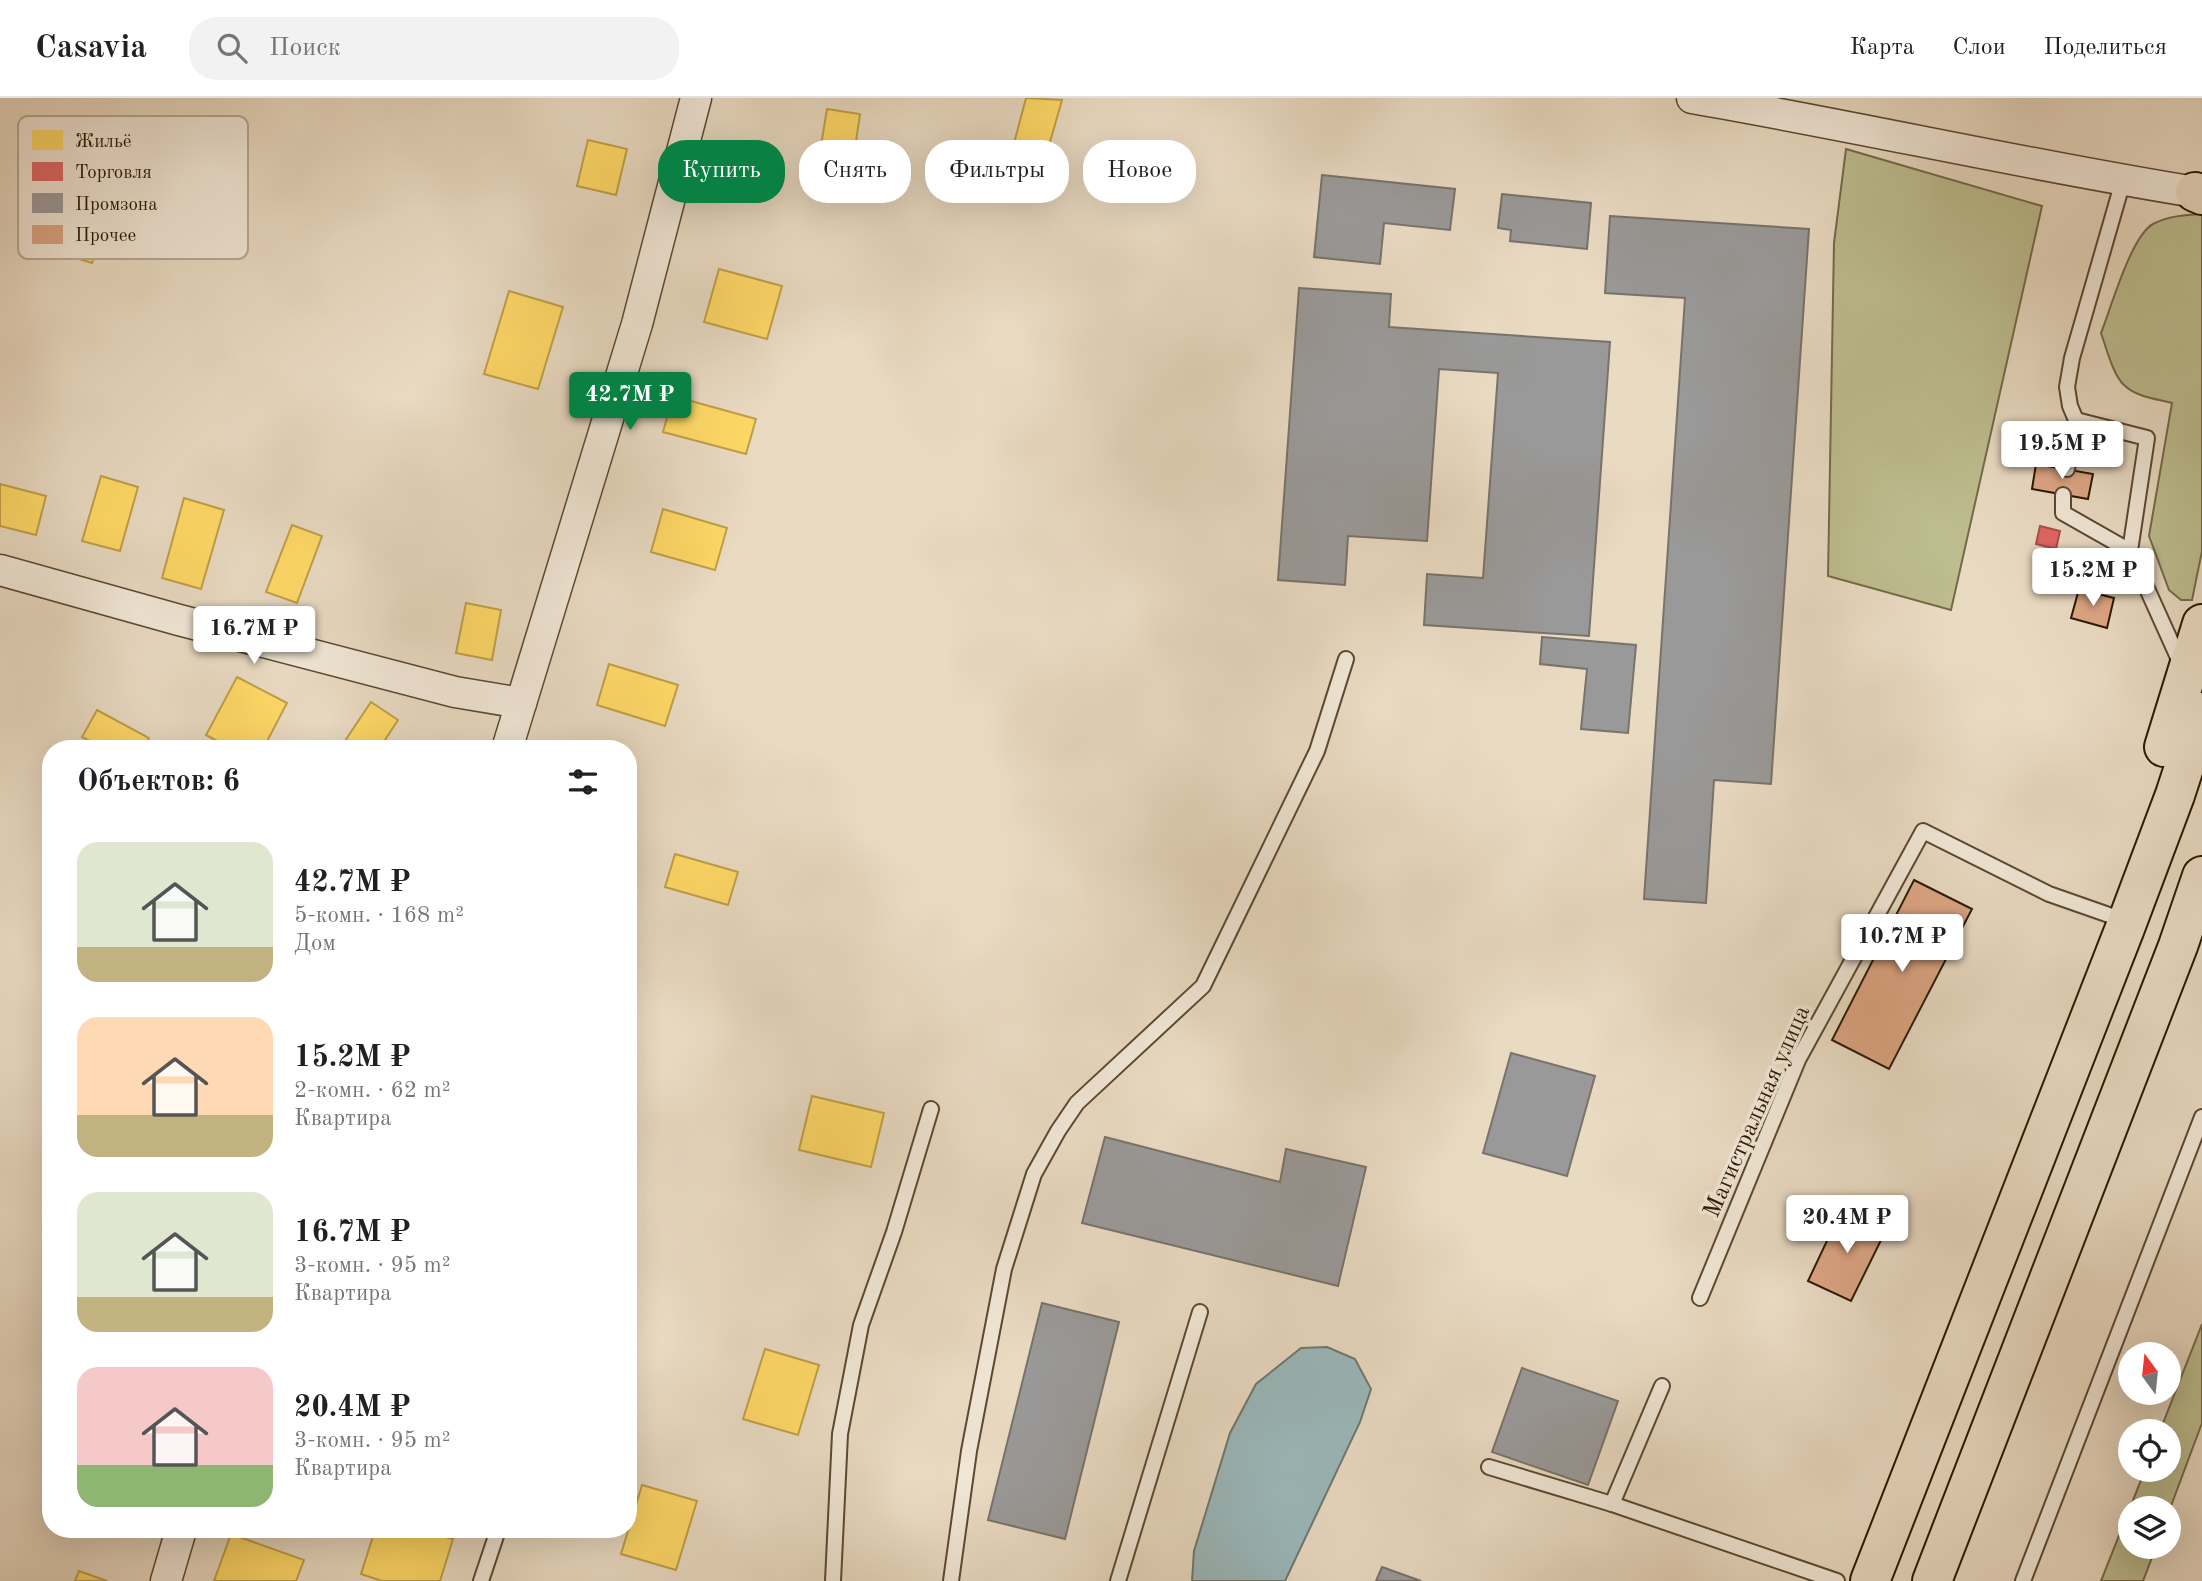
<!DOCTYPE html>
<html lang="ru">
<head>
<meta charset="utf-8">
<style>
	body { margin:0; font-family:"Old Standard TT",serif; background:#f2f2f2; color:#202124; height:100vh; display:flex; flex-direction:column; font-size:26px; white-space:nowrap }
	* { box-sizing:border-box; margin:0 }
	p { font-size:23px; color:#757577 }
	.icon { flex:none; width:38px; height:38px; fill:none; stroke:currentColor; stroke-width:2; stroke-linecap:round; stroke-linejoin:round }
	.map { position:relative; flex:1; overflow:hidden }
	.panel { position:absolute; left:42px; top:642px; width:595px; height:798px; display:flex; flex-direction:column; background:#fff; border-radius:28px; box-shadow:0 7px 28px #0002 }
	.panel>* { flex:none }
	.guide { position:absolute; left:658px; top:42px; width:665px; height:63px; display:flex; gap:14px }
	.needle { width:46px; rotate:345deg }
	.fabs { position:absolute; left:2118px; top:1244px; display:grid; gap:14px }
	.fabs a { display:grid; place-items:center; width:63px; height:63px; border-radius:50%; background:#fff; box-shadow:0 7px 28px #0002; font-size:35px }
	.price { position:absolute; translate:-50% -60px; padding:0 16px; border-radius:7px; background:#fff; color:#222; font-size:23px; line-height:46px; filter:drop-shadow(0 2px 4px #0008) }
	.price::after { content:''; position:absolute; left:50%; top:42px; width:21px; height:16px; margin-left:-10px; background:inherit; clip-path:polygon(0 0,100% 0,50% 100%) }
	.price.selected { background:#0b8043; color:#fff }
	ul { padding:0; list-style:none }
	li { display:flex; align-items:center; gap:21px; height:175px; padding:0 35px }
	li span { display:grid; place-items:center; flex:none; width:196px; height:140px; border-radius:21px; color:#555 }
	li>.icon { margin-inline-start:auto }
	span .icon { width:84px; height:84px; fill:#fffc; stroke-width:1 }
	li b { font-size:30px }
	h2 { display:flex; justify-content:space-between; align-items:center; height:84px; padding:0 35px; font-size:30px }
	.pill { padding:0 24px; border-radius:28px; background:#fff; box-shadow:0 7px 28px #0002; font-size:24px; line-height:63px }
	.pill.selected { background:#0b8043; color:#fff }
	header { display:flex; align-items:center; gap:42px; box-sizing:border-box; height:98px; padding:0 35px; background:#fff; border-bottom:2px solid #e0e0e0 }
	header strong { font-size:33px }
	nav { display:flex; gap:38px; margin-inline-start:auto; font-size:24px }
	.search { width:490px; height:63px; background:#f2f2f2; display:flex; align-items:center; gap:18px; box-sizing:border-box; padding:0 24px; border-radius:28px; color:#757577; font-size:26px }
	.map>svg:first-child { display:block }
</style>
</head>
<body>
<header>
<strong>Casavia</strong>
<div class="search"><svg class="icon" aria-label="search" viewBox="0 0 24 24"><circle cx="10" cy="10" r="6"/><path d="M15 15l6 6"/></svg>Поиск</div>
<nav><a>Карта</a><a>Слои</a><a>Поделиться</a></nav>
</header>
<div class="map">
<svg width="2202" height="1483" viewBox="0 0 2202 1483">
	<rect width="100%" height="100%" fill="#e9dac2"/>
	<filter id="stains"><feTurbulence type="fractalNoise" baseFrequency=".00286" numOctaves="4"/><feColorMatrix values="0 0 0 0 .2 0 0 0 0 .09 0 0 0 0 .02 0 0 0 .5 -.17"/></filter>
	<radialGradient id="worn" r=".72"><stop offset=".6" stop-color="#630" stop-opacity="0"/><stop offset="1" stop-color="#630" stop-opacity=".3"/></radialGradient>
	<g fill="#bdbd8f" stroke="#746b48" stroke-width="2">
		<path d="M1846,51l196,57 -91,404 -123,-34 6,-333z"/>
		<path d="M2202,116v337l-10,49h-11l-12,-10 -20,-54 23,-133c-15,-4 -36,-6 -48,-18 -11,-10 -18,-38 -23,-52 10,-25 30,-97 52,-109 15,-8 32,-9 49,-10z"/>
		<path d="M2202,1226v99l-34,91v-6h-38v39h26l-13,34h-42l44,-111h23v-38l-8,-1z"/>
	</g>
	<path fill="#9ab8bb" stroke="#6d7870" stroke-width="2" d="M1327,1249l28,12 16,30 -11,33 -75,159h-93l2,-30 36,-118 26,-49 45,-36z"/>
	<g fill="#ffd966" stroke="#bf9f47" stroke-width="2">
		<path d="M1026,0l36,2 -16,56 -33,-9z"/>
		<path d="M827,11l33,5 -8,55 -34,-5z"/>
		<path d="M588,42l39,9 -11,46 -39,-9z"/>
		<path d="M60,120l42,13 -10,32 -42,-13z"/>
		<path d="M719,171l63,17 -15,53 -63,-17z"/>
		<path d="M509,193l54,16 -25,82 -54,-15z"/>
		<path d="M673,298l83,23 -10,35 -83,-22z"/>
		<path d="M101,378l37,11 -18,64 -38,-10z"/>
		<path d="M0,386l46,12 -10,39 -36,-9z"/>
		<path d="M184,400l40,12 -23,79 -39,-11z"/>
		<path d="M663,411l64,19 -12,42 -64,-18z"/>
		<path d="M292,427l30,11 -25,67 -31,-11z"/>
		<path d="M466,505l35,7 -9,50 -36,-7z"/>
		<path d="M609,566l69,21 -13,41 -68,-21z"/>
		<path d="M237,579l50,26 -24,46h-31l-26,-14z"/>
		<path d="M371,604l27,18 -19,29h-27l-9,-5z"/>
		<path d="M97,612l52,28 -7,11h-37l-23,-12z"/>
		<path d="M675,756l63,18 -10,33 -63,-18z"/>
		<path d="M812,998l72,17 -13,54 -72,-17z"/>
		<path d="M765,1251l54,16 -21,70 -55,-16z"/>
		<path d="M642,1387l55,16 -21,69 -55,-16z"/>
		<path d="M375,1432h46l32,9 -13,42h-58l-21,-7z"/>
		<path d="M231,1436l73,26 -8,21h-82z"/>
		<path d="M79,1473l28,10h-32z"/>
	</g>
	<path fill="#e06666" stroke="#a94f47" stroke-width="2" d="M2040,428l20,5 -4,18 -20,-5z"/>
	<g fill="#999" stroke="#78736b" stroke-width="2">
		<path d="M1322,77l133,14 -5,41 -66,-7 -4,41 -66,-7z"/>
		<path d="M1502,96l89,9 -4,46 -77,-8 1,-11 -13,-2z"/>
		<path d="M1610,118l199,13 -38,555 -57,-4 -8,123 -62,-4 41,-601 -80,-5z"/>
		<path d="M1299,190l92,6 -2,33 221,15 -21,294 -165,-11 3,-51 56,4 15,-205 -59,-4 -12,172 -79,-5 -3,49 -67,-5z"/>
		<path d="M1542,539l94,8 -8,88 -47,-4 6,-60 -47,-5z"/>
		<path d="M1511,955l84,23 -28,100 -84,-23z"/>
		<path d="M1105,1039l175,45 6,-33 80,18 -28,119 -256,-63z"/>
		<path d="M1042,1205l77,19 -54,217 -77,-19z"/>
		<path d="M1522,1270l96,33 -30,84 -96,-33z"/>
		<path d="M1382,1469l39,14h-45z"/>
	</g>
	<g fill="#dda584" stroke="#2a1900" stroke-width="2">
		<path d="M2036,366l57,10 -5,25 -56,-10z"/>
		<path d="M2079,491l35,9 -7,30 -36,-10z"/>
		<path d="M1914,782l58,29 -83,160 -57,-29z"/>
		<path d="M1842,1111l44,21 -35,71 -43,-20z"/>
	</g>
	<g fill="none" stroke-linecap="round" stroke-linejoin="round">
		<defs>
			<g id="service">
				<path d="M2076,322l71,18 -17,113"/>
				<path d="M2067,371l9,-49 -6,-14 -3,-19 5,-29 51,-177"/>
				<path d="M2063,397v18l67,38 51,113"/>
				<path d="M1700,1200l98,-238 125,-229 126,63 60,21"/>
				<path d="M1489,1369l123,37 225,77"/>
				<path d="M1612,1406l50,-118"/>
				<path d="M481,1483l17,-51"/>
				<path d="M833,1483l7,-147 21,-109 33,-93 37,-123"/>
				<path d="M951,1483l18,-130 35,-182 30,-95 24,-43 19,-28 126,-117 114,-235 29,-92"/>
				<path d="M1118,1483l82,-269"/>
				<path d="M2023,1483l179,-464"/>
			</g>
			<g id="minor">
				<path d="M1692,0c168,29 335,67 503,94"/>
				<path d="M0,472l179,50 276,72 66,11"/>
				<path d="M507,651l130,-425 59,-226"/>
				<path d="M166,1483l15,-51"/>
			</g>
			<path id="primary" d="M2195,94l7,3"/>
			<g id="trunk">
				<path d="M2164,649l38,-123"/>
				<path d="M1870,1483l255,-653 50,-133 27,-83"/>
				<path d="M1932,1483l246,-635 24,-70"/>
			</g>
		</defs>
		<use href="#service" stroke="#5a4930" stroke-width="18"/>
		<use href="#minor" stroke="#5a4930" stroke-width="33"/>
		<use href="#primary" stroke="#2a1900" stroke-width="42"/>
		<use href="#trunk" stroke="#2a1900" stroke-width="42"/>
		<use href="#service" stroke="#f1e7d7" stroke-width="14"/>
		<use href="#minor" stroke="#f1e7d7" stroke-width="30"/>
		<use href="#primary" stroke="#e9dac2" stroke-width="38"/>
		<use href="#trunk" stroke="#e9dac2" stroke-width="38"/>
	</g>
	<g text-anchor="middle" stroke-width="7" stroke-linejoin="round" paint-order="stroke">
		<g font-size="24" fill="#2a1900" stroke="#f1e7d7">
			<text transform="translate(1756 1013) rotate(-66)" y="8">Магистральная улица</text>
		</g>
	</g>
	<rect x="18" y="18" width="230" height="143" rx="10" fill="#f1e7d7" stroke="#b5a996" stroke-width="2"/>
	<rect x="32" y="32" width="31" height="20" fill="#ffd966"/>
	<rect x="32" y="64" width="31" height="19" fill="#e06666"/>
	<rect x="32" y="95" width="31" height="20" fill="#999"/>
	<rect x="32" y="127" width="31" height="19" fill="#dda584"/>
	<g font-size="19" fill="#2a1900">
		<text x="75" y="49">Жильё</text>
		<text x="75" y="80">Торговля</text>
		<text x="75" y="112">Промзона</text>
		<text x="75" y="143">Прочее</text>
	</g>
	<rect width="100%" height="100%" filter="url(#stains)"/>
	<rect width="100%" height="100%" fill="url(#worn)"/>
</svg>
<div class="fabs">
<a><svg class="needle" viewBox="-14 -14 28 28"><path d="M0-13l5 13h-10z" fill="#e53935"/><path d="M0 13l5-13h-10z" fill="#757577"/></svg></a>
<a><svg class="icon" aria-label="locate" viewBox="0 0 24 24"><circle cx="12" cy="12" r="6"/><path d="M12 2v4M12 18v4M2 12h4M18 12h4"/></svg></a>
<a><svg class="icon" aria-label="layers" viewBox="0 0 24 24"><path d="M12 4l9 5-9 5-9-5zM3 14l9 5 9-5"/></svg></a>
</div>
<b class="price selected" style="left:630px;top:334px">42.7M ₽</b>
<b class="price" style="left:2062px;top:383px">19.5M ₽</b>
<b class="price" style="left:2093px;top:510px">15.2M ₽</b>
<b class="price" style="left:254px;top:568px">16.7M ₽</b>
<b class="price" style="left:1902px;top:876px">10.7M ₽</b>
<b class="price" style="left:1847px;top:1157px">20.4M ₽</b>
<div class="guide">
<a class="pill selected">Купить</a>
<a class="pill">Снять</a>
<a class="pill">Фильтры</a>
<a class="pill">Новое</a>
</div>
<section class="panel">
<h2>Объектов: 6<svg class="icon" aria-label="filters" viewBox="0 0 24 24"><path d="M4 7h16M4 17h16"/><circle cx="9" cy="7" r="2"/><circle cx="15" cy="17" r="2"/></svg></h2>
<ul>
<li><span style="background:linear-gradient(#dfe7d0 75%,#c2b280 0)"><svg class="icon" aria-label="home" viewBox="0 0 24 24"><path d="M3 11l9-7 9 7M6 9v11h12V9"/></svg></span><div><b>42.7M ₽</b><p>5-комн. · 168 m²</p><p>Дом</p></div></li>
<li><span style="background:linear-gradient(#ffd9b3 70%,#c2b280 0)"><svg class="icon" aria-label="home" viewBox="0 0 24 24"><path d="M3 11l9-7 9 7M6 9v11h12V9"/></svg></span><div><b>15.2M ₽</b><p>2-комн. · 62 m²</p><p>Квартира</p></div></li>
<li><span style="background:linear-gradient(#dfe7d0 75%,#c2b280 0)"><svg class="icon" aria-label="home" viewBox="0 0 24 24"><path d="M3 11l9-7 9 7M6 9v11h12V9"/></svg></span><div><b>16.7M ₽</b><p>3-комн. · 95 m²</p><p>Квартира</p></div></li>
<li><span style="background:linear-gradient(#f6c9c9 70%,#8fb573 0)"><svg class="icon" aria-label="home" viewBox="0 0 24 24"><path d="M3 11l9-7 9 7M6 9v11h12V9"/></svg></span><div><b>20.4M ₽</b><p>3-комн. · 95 m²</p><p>Квартира</p></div></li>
</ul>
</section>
</div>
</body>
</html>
